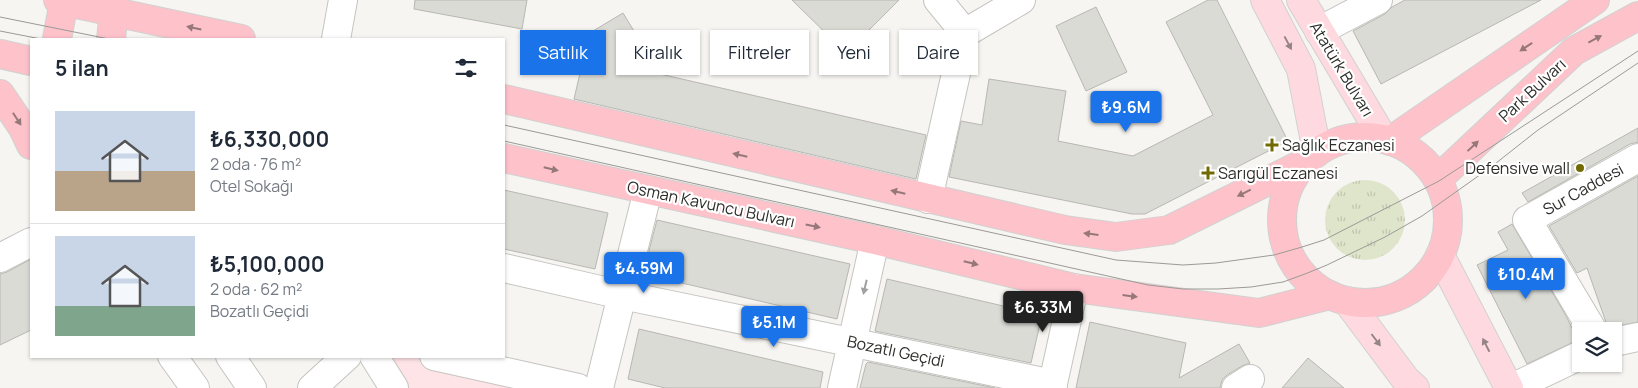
<!DOCTYPE html>
<html lang="tr">
<head>
<meta charset="utf-8">
<style>
	body { margin:0; font-family:Manrope,sans-serif; background:#f6f6f7; color:#1f2937; height:100vh; display:flex; flex-direction:column; font-size:19px; white-space:nowrap }
	* { box-sizing:border-box; margin:0 }
	p { font-size:16px; color:#747a83 }
	.icon { flex:none; width:28px; height:28px; fill:none; stroke:currentColor; stroke-width:2; stroke-linecap:round; stroke-linejoin:round }
	.map { position:relative; flex:1; overflow:hidden }
	.sheet { position:absolute; left:30px; top:38px; width:475px; height:320px; display:flex; flex-direction:column; background:#fff; border-radius:0px; box-shadow:0 1px 4px #0004 }
	.sheet>* { flex:none }
	.banner { position:absolute; left:520px; top:30px; width:475px; height:45px; display:flex; gap:10px }
	.tools { position:absolute; left:1572px; top:322px; display:grid; gap:10px }
	.tools a { display:grid; place-items:center; width:50px; height:50px; border-radius:0px; background:#fff; box-shadow:0 1px 4px #0004; font-size:25px }
	.price { position:absolute; translate:-50% -42px; padding:0 11px; border-radius:5px; background:#1a73e8; color:#fff; font-size:16px; line-height:32px; filter:drop-shadow(0 1px 2px #0008) }
	.price::after { content:''; position:absolute; left:50%; top:30px; width:15px; height:11px; margin-left:-8px; background:inherit; clip-path:polygon(0 0,100% 0,50% 100%) }
	.price.current { background:#222; color:#fff }
	ul { padding:0; list-style:none }
	li { display:flex; align-items:center; gap:15px; height:125px; padding:0 25px }
	li+li { border-top:1px solid #e0e1e3 }
	li span { display:grid; place-items:center; flex:none; width:140px; height:100px; border-radius:0px; color:#555 }
	li>.icon { margin-inline-start:auto }
	span .icon { width:60px; height:60px; fill:#fffc; stroke-width:1 }
	li b { font-size:21px }
	h2 { display:flex; justify-content:space-between; align-items:center; height:60px; padding:0 25px; font-size:21px }
	.pill { padding:0 18px; border-radius:0px; background:#fff; box-shadow:0 1px 4px #0004; font-size:18px; line-height:45px }
	.pill.current { background:#1a73e8; color:#fff }
	.map>svg:first-child { display:block }
</style>
</head>
<body>
<div class="map">
<svg width="1638" height="388" viewBox="0 0 1638 388">
	<defs>
		<pattern id="grass-tufts" width="24" height="20" patternUnits="userSpaceOnUse" patternTransform="scale(1.25)"><rect width="24" height="20" fill="#dfe5cb"/><path d="M3 7l-1-3M5 7V3M7 7l1-3M15 17l-1-3M17 17v-4M19 17l1-3" fill="none" stroke="#c0c5ae"/></pattern>
	</defs>
	<rect width="100%" height="100%" fill="#f6f5f1"/>
	<path fill="#ffe4e7" d="M374,356h60l144,32h-184z"/>
	<circle fill="url(#grass-tufts)" cx="1365" cy="220" r="40"/>
	<g fill="#dbdbd6" stroke="#b8b7b2">
		<path d="M415,0h112l-5,29 -108,-20z"/>
		<path d="M792,0h107l-53,53z"/>
		<path d="M1208,0h9l71,141 -143,73h-13l-183,-37 12,-56 21,4 7,-46 77,12 -8,50 75,15 80,-41 -47,-93z"/>
		<path d="M1405,0h136l-160,84 -28,-53 32,-17 7,-7z"/>
		<path d="M1096,7l31,65 -41,19 -30,-65z"/>
		<path d="M623,13l37,61 266,61 -10,44 -342,-80 13,-56 -4,-6z"/>
		<path d="M1638,128v14l-8,2 -102,58 -6,-9z"/>
		<path d="M1638,176v146l-30,6 -21,-60 -10,5 -28,-47z"/>
		<path d="M504,190l104,23 -13,56 -91,-20z"/>
		<path d="M657,220l193,44 -13,55 -194,-45z"/>
		<path d="M1512,224l53,90 13,26 -51,24 -50,-99 31,-15 -10,-18z"/>
		<path d="M31,259v71l-31,15v-71l7,-2z"/>
		<path d="M887,279l155,36 -11,48 -156,-32z"/>
		<path d="M1090,322l96,21 -7,35 60,-34 11,19 -8,3 -15,9 -5,5 -2,8h-144z"/>
		<path d="M639,329l184,43 -3,16h-155l-37,-9z"/>
		<path d="M1308,358l36,30h-62z"/>
		<path d="M868,362l127,26h-135l6,-24z"/>
	</g>
	<g fill="none" stroke-linecap="round" stroke-linejoin="round">
		<defs>
			<g id="minor">
				<path d="M938,0l27,33"/>
				<path d="M1319,31l59,-31"/>
				<path d="M336,39l7,-39"/>
				<path d="M928,199l37,-166 56,-33"/>
				<path d="M0,258l31,-16"/>
				<path d="M504,268l118,27 431,89"/>
				<path d="M1593,331l-66,-111 111,-62"/>
				<path d="M1614,342l24,-5"/>
				<path d="M172,356l23,32"/>
				<path d="M230,356l22,32"/>
				<path d="M374,356l20,32"/>
				<path d="M434,356l144,32"/>
				<path d="M312,388l35,-32"/>
				<path d="M599,388l49,-198"/>
				<path d="M842,388l33,-148"/>
				<path d="M1052,388l22,-100"/>
				<path d="M1236,388l14,-9"/>
				<path d="M1512,388l69,-33"/>
			</g>
			<g id="major">
				<path d="M1265,0l36,69 16,83"/>
				<path d="M1301,0l82,138"/>
				<path d="M1440,255l69,133"/>
				<path d="M1347,301l59,79 9,8"/>
			</g>
			<g id="highway">
				<path d="M58,0l183,39"/>
				<path d="M57,39l7,-38"/>
				<path d="M111,39l3,-28"/>
				<path d="M0,54l31,7"/>
				<path d="M0,94l23,34 8,17"/>
				<path d="M504,99l561,131 51,7 53,-7 135,-67"/>
				<circle cx="1365" cy="220" r="83"/>
				<path d="M1390,141l205,-141"/>
				<path d="M504,158l371,82 199,48 185,25 71,-18"/>
				<path d="M1438,179l136,-128 64,-35"/>
			</g>
		</defs>
		<use href="#minor" stroke="#c5c4c0" stroke-width="30"/>
		<use href="#major" stroke="#d1d1d0" stroke-width="30"/>
		<use href="#highway" stroke="#d1d1d0" stroke-width="30"/>
		<use href="#minor" stroke="#fff" stroke-width="28"/>
		<use href="#major" stroke="#fedae0" stroke-width="28"/>
		<use href="#highway" stroke="#fec2cb" stroke-width="28"/>
		<g stroke="#9b9a97" stroke-width="1">
			<path d="M0,17l109,22"/>
			<path d="M0,31l41,8"/>
			<path d="M504,125l612,135 67,5 33,-2 58,-8 28,-8 22,-7 115,-59 199,-130"/>
			<path d="M504,141l644,144 35,4h35l33,-2 32,-5 22,-8 22,-9 58,-28 37,-21 69,-49 47,-37 100,-67"/>
		</g>
	</g>
	<defs><path id="oneway-solid" d="M-6-.8H1V-3.2L6.5 0L1 3.2V.8H-6Z" transform="scale(1.25)"/></defs>
	<g fill="#96787b">
		<use href="#oneway-solid" transform="translate(194 28) rotate(-168)"/>
		<use href="#oneway-solid" transform="translate(1595 39) rotate(-28)"/>
		<use href="#oneway-solid" transform="translate(1526 47) rotate(146)"/>
		<use href="#oneway-solid" transform="translate(17 119) rotate(57)"/>
		<use href="#oneway-solid" transform="translate(1473 146) rotate(-43)"/>
		<use href="#oneway-solid" transform="translate(740 155) rotate(-167)"/>
		<use href="#oneway-solid" transform="translate(551 169) rotate(13)"/>
		<use href="#oneway-solid" transform="translate(898 192) rotate(-167)"/>
		<use href="#oneway-solid" transform="translate(1244 193) rotate(154)"/>
		<use href="#oneway-solid" transform="translate(813 226) rotate(12)"/>
		<use href="#oneway-solid" transform="translate(1091 234) rotate(-173)"/>
		<use href="#oneway-solid" transform="translate(971 263) rotate(14)"/>
		<use href="#oneway-solid" transform="translate(1130 296) rotate(7)"/>
	</g>
	<g fill="#968486">
		<use href="#oneway-solid" transform="translate(1288 43) rotate(62)"/>
		<use href="#oneway-solid" transform="translate(1376 340) rotate(53)"/>
		<use href="#oneway-solid" transform="translate(1486 345) rotate(-117)"/>
	</g>
	<use fill="#a0a0a0" href="#oneway-solid" transform="translate(865 287) rotate(103)"/>
	<g fill="#726a02" stroke="#fff" stroke-width="2">
		<path d="M1269.5 137.5h5v5h5v5h-5v5h-5v-5h-5v-5h5z"/>
		<circle cx="1580" cy="168" r="5"/>
		<path d="M1205.5 165.5h5v5h5v5h-5v5h-5v-5h-5v-5h5z"/>
	</g>
	<g text-anchor="middle" stroke-width="4.5" stroke-linejoin="round" paint-order="stroke">
		<g font-size="16" fill="#2d2d2b" stroke="#fff">
			<text transform="translate(1342 69) rotate(59)" y="6">Atatürk Bulvarı</text>
			<text transform="translate(1532 90) rotate(-43)" y="6">Park Bulvarı</text>
			<text transform="translate(1583 189) rotate(-29)" y="6">Sur Caddesi</text>
			<text transform="translate(711 204) rotate(12)" y="6">Osman Kavuncu Bulvarı</text>
			<text transform="translate(896 351) rotate(12)" y="6">Bozatlı Geçidi</text>
		</g>
		<g font-size="16" fill="#2d2d2b" stroke="#fff" text-anchor="start">
			<text x="1282" y="151">Sağlık Eczanesi</text>
			<text x="1570" y="174" text-anchor="end">Defensive wall</text>
			<text x="1218" y="179">Sarıgül Eczanesi</text>
		</g>
	</g>
</svg>
<div class="tools">
<a><svg class="icon" aria-label="layers" viewBox="0 0 24 24"><path d="M12 4l9 5-9 5-9-5zM3 14l9 5 9-5"/></svg></a>
</div>
<b class="price" style="left:1126px;top:133px">₺9.6M</b>
<b class="price" style="left:644px;top:294px">₺4.59M</b>
<b class="price" style="left:1526px;top:300px">₺10.4M</b>
<b class="price current" style="left:1043px;top:333px">₺6.33M</b>
<b class="price" style="left:774px;top:348px">₺5.1M</b>
<div class="banner">
<a class="pill current">Satılık</a>
<a class="pill">Kiralık</a>
<a class="pill">Filtreler</a>
<a class="pill">Yeni</a>
<a class="pill">Daire</a>
</div>
<section class="sheet">
<h2>5 ilan<svg class="icon" aria-label="filters" viewBox="0 0 24 24"><path d="M4 7h16M4 17h16"/><circle cx="9" cy="7" r="2"/><circle cx="15" cy="17" r="2"/></svg></h2>
<ul>
<li><span style="background:linear-gradient(#c9d6e8 60%,#b9a48a 0)"><svg class="icon" aria-label="home" viewBox="0 0 24 24"><path d="M3 11l9-7 9 7M6 9v11h12V9"/></svg></span><div><b>₺6,330,000</b><p>2 oda · 76 m²</p><p>Otel Sokağı</p></div></li>
<li><span style="background:linear-gradient(#c9d6e8 70%,#7fa58c 0)"><svg class="icon" aria-label="home" viewBox="0 0 24 24"><path d="M3 11l9-7 9 7M6 9v11h12V9"/></svg></span><div><b>₺5,100,000</b><p>2 oda · 62 m²</p><p>Bozatlı Geçidi</p></div></li>
</ul>
</section>
</div>
</body>
</html>
